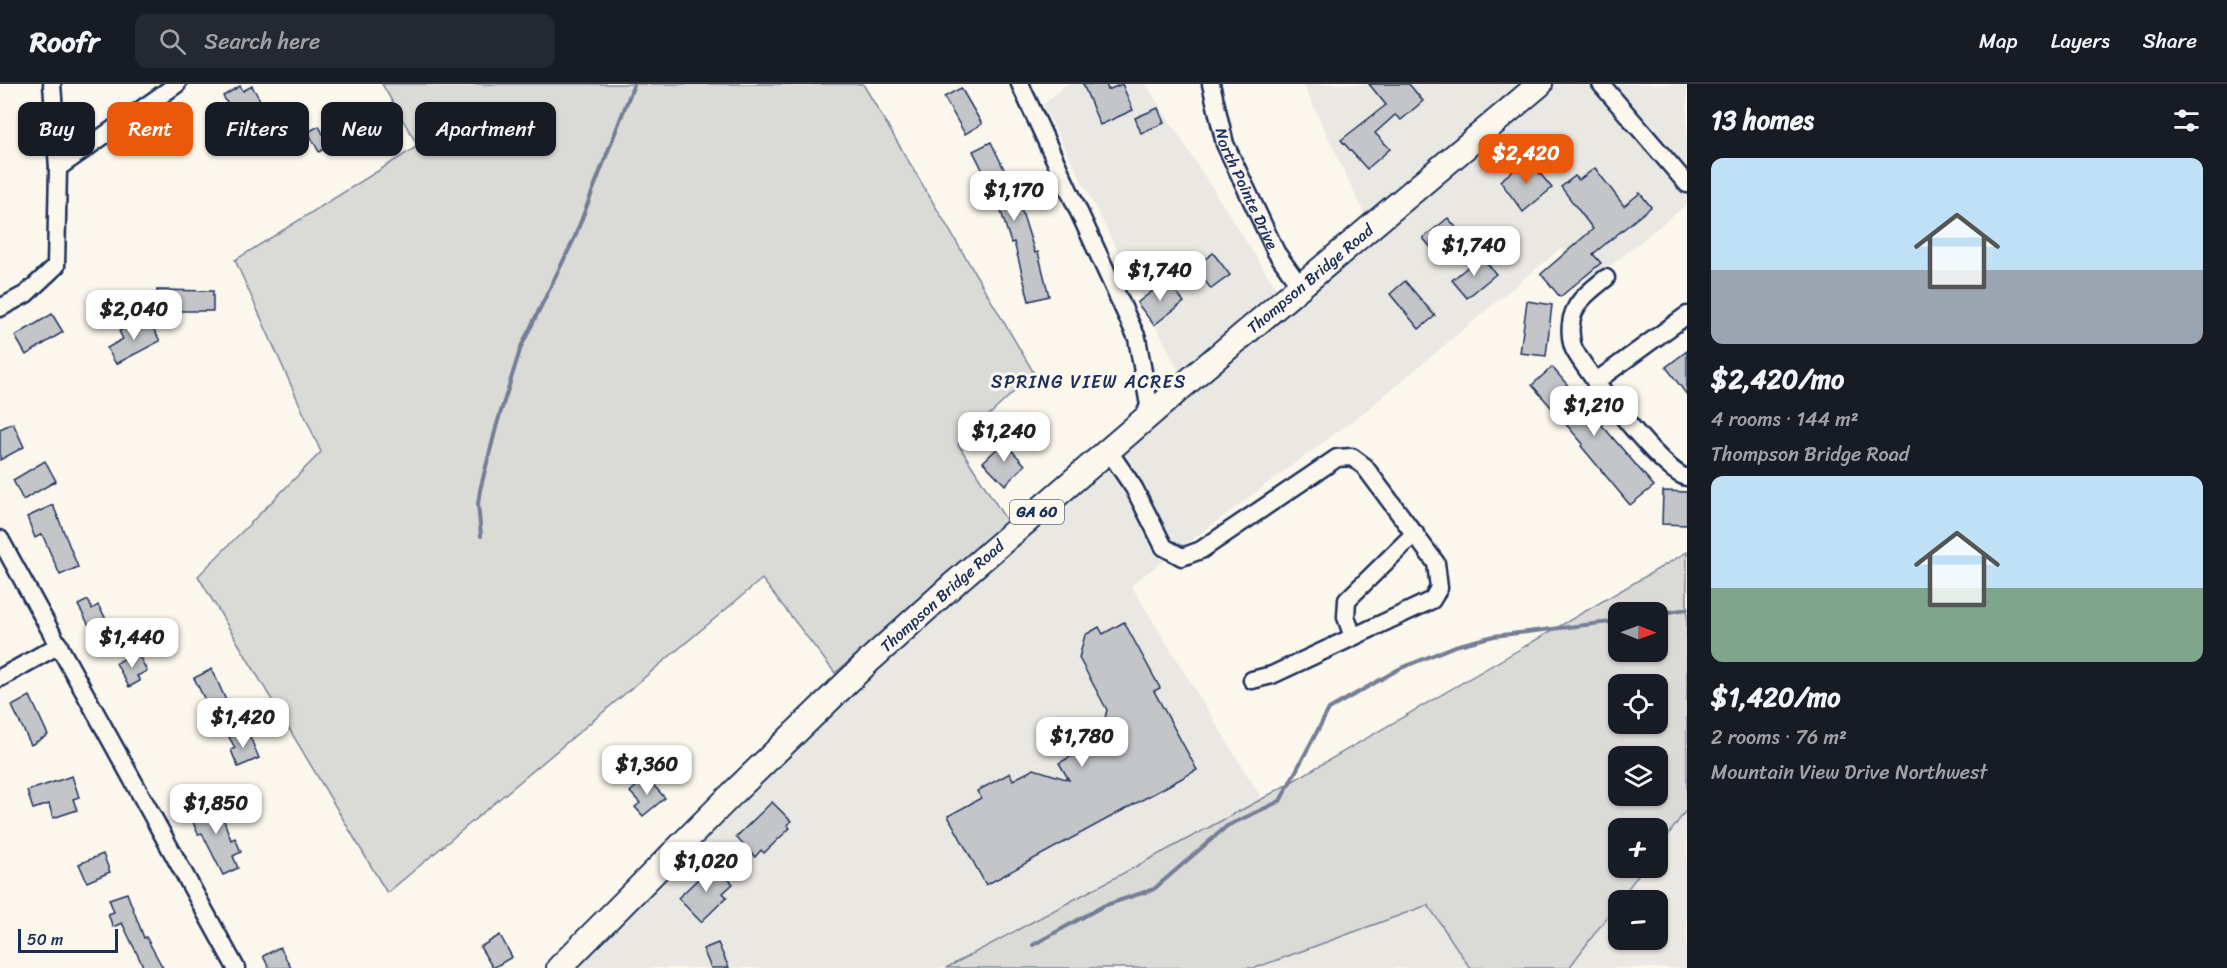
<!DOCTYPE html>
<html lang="en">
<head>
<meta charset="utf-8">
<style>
	body { margin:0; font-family:Sriracha,sans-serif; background:#242831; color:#f1f3f6; height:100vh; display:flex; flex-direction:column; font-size:22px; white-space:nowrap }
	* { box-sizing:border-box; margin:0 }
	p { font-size:20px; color:#9ea1a6 }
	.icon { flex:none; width:33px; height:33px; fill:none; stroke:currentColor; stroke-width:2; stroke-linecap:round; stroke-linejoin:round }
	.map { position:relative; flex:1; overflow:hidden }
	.panel { display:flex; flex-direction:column; background:#171b24; width:540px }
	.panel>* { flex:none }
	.top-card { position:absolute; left:18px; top:18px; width:570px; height:54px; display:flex; gap:12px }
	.needle { width:39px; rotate:91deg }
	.tools { position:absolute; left:1608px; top:518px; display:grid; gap:12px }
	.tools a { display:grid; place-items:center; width:60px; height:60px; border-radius:12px; background:#171b24; box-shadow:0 2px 4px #0004; font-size:30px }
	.scale { position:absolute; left:18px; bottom:15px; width:100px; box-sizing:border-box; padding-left:6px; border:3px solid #1b2f5e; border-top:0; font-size:16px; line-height:21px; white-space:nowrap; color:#1b2f5e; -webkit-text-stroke:4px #fbf7ec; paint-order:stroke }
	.price { position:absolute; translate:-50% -51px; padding:0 14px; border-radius:12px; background:#fff; color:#222; font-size:20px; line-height:39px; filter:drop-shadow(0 2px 3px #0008) }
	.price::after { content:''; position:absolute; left:50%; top:36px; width:18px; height:14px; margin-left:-9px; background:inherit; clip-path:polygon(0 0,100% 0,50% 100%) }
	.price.selected { background:#ea580c; color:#fff }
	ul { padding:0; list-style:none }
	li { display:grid; align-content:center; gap:12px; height:318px; padding:0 24px }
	li span { display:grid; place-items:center; height:186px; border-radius:12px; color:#555 }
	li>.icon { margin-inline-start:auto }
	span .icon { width:108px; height:108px; fill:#fffc; stroke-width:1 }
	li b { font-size:26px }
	h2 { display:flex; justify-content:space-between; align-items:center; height:72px; padding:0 24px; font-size:26px }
	.chip { padding:0 21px; border-radius:12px; background:#171b24; box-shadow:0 2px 4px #0004; font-size:21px; line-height:54px }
	.chip.selected { background:#ea580c; color:#fff }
	header { display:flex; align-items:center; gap:36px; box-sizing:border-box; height:84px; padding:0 30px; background:#171b24; border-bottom:2px solid #363941 }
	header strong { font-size:28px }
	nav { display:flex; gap:33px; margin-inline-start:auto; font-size:21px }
	.search { width:420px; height:54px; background:#242831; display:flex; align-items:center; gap:15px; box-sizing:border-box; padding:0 21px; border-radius:12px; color:#9ea1a6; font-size:22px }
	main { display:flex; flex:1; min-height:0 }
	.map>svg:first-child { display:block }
</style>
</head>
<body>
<header>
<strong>Roofr</strong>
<div class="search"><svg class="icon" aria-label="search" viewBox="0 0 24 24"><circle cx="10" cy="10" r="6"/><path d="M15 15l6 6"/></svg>Search here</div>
<nav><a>Map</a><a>Layers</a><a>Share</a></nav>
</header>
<main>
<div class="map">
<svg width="1687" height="884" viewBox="0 0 1687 884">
	<rect width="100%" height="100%" fill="#fbf7ec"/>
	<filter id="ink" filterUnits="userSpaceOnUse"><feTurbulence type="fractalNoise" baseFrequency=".0167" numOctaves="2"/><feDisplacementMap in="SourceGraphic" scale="12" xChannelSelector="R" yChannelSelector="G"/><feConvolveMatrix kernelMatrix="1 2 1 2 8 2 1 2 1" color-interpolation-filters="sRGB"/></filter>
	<g filter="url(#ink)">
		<g fill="#eae8e2">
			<path d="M1067,0h79l135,212 90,-68 -68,-144h384v120l-96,78 -30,-34 -193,161 -237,176 131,214 -316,169h-399l288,-295 349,-292 -141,-276z"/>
			<path d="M1687,725v159h-118l49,-67v38h40v-39h-38l24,-33h14v-18z"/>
			<path d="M1428,821l42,63h-215z"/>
		</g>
		<g fill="#dadad7" stroke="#7a849a" stroke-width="1.5" fill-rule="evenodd">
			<path d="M382,0h481l171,289 -76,71 52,82 -175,147 -73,-94 -375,314 -189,-317 123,-124 -86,-192 183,-114z"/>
			<path d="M1687,468v257l-29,40v-21h-40v39h26l-75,101h-99l-42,-63 -173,63h-309l316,-169zM1618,528h40v39h-40zM1618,600h40v39h-40zM1618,672h40v39h-40z"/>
		</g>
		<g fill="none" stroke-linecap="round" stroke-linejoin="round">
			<g stroke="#747e96" stroke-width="4">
				<path d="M481,452l-3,-32 2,-14 17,-66 24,-77 53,-108 60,-155"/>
				<path d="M1658,530l29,-5"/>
				<path d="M1033,861l70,-39 51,-17 73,-63 53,-25 49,-92 70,-40 56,-23 39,-10 124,-15"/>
			</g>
		</g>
		<g fill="#c3c5c9" stroke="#1b2f5e" stroke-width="1.5">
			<path d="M1083,0h23l2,6 14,-6 11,26 -33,15z"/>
			<path d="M1369,0h40l14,17 -22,19 -6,-5 -20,18 15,16 -23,20 -26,-29 45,-35z"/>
			<path d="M240,2l3,5 9,-5 13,23 -31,18 -13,-21 6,-3 -4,-7z"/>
			<path d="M961,4l21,36 -17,10 -21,-37z"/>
			<path d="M1158,24l6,15 -23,10 -6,-15z"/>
			<path d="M319,42l10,20 -10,6 -11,-20z"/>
			<path d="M991,58l26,54 18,57 3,-1 11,44 -20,5 -15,-59 -3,1 -18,-57 -2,1 -18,-36z"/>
			<path d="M1528,75l24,29 -29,24 -23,-31z"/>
			<path d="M1595,84l29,38 16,-13 11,14 -58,47 8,9 -41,34 -19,-23 52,-45 -32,-42 14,-11 4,4z"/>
			<path d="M1448,134l10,12 -25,20 -10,-12z"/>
			<path d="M1213,169l17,22 -19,14 -16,-22z"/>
			<path d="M1481,172l15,18 -29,24 -15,-18z"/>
			<path d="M1167,196l17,22 -30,23 -17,-22z"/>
			<path d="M1405,197l30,35 -16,13 -29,-35z"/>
			<path d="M157,206l56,1v20h-56z"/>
			<path d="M1527,217l25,4 -6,51 -26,-3z"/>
			<path d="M52,230l11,18 -37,23 -11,-19z"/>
			<path d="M147,233l13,24 -44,23 -9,-16 16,-9 -4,-8z"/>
			<path d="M1687,267v44l-21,-28z"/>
			<path d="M1552,283l102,119 -24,19 -49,-59 2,-2 -51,-59z"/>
			<path d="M13,339l11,24 -24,13v-31z"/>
			<path d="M1004,358l21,23 -20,20 -22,-23z"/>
			<path d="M45,377l11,20 -33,19 -10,-20z"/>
			<path d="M1663,407l24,1v33l-25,-1z"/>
			<path d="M53,421l25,62 -18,8 -18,-41 -7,4 -8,-21z"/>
			<path d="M88,516l4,9 6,-4 14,24 -16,9 -18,-33z"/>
			<path d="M1124,538l36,66 -6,3 43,79 -211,115 -38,-69 33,-18 -4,-7 33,-18 3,7 21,-11 35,11 -10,-17 40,-22 8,-31 -28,-52 6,-23 14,-8 4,7z"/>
			<path d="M137,568l10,19 -10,5 3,5 -11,6 -13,-24z"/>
			<path d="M212,585l16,36 -16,9 -18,-36z"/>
			<path d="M30,612l18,39 -17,10 -19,-39z"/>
			<path d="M247,646l12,28 -21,9 -7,-17 4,-2 -6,-11z"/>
			<path d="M72,692l7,21 -6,2 4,11 -24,8 -4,-14 -16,5 -6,-18z"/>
			<path d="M646,693l19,21 -22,18 -8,-9 5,-4 -10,-11z"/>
			<path d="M216,715l15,41 4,-2 6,14 -8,4 5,12 -15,7 -21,-42 -4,1 -10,-24z"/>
			<path d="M772,718l19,19 -4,4 3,3 -26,25 -3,-3 -6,7 -19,-20z"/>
			<path d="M103,770l7,18 -23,10 -8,-18z"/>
			<path d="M714,780l19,20 -10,9 4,4 -26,25 -23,-24z"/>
			<path d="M127,809l17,45 2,-1 17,31h-19l-22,-45 -9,4 -5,-13 6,-2 -5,-13z"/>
			<path d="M500,851l12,22 -19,11 -13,-21z"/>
			<path d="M718,859l11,25h-18l-8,-19z"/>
			<path d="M280,863l11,21h-22l-6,-12z"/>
		</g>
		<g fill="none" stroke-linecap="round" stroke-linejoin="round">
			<defs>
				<g id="minor">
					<path d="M1020,0l117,254 12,67 -6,15"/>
					<path id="s1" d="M1211,0l14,60 51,108 24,34"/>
					<path d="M1601,0l86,100"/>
					<path d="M58,84l119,-84"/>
					<path d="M1606,194c-16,13 -33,24 -35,46 -1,7 0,21 4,27 12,22 91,126 112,126"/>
					<path d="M0,224l26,-14 30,-28 2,-98 -6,-84"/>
					<path d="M1595,298l92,-67"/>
					<path d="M1108,366l26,38 30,59 18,10 19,-7 136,-92 15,-1 12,9 72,97 3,25 -7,12 -160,75 -20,5"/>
					<path d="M0,455l236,429"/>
					<path d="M1353,553l-7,-20 1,-17 68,-67"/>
					<path d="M0,594l59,-33"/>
				</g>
				<g id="highway">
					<path id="s2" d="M559,884l168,-169 144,-140 85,-77 242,-209 342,-289"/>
				</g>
			</defs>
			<use href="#minor" stroke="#1b2f5e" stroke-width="21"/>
			<use href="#highway" stroke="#1b2f5e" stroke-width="28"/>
			<use href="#minor" stroke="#fbf7ec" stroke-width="16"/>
			<use href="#highway" stroke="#fbf7ec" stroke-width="24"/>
		</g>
	</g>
	<g text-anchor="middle" stroke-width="6" stroke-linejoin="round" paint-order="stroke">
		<rect fill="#fbf7ec" stroke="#5e6b89" stroke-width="1.5" x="1010" y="416" width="54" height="24" rx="4.5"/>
		<g font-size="15" font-weight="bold" fill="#1b2f5e">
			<text x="1037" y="433">GA 60</text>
		</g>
		<g font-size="16" fill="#1b2f5e" stroke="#fbf7ec">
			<text dy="6" stroke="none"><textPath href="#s1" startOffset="111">North Pointe Drive</textPath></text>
			<text dy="6" stroke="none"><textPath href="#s2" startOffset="1020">Thompson Bridge Road</textPath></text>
			<text dy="6" stroke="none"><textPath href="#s2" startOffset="534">Thompson Bridge Road</textPath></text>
		</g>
		<g font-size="18" letter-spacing="1.5" fill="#1b2f5e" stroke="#fbf7ec">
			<text x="1089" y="304">SPRING VIEW ACRES</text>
		</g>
	</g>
</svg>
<div class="tools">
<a><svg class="needle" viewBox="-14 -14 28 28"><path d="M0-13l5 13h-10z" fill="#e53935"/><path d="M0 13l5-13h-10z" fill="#9ea1a6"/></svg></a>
<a><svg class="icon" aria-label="locate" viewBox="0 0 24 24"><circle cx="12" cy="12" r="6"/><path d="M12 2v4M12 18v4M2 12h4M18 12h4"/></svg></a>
<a><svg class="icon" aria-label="layers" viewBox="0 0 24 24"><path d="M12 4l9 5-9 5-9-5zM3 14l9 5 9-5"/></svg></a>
<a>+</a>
<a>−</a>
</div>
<div class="scale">50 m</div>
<b class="price selected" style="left:1526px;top:101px">$2,420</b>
<b class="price" style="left:1014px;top:138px">$1,170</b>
<b class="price" style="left:1474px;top:193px">$1,740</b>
<b class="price" style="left:1160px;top:218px">$1,740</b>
<b class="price" style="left:134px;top:257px">$2,040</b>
<b class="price" style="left:1594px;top:353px">$1,210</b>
<b class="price" style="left:1004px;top:379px">$1,240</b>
<b class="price" style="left:132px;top:585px">$1,440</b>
<b class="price" style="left:243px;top:665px">$1,420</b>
<b class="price" style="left:1082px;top:684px">$1,780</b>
<b class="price" style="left:647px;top:712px">$1,360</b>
<b class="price" style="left:216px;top:751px">$1,850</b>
<b class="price" style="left:706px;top:809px">$1,020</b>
<div class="top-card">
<a class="chip">Buy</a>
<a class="chip selected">Rent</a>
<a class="chip">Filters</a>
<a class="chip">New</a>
<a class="chip">Apartment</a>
</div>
</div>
<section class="panel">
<h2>13 homes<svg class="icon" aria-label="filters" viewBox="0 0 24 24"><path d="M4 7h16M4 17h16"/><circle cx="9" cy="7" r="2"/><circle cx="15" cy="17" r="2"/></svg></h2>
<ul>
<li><span style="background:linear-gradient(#bfe0f5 60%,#9aa5b1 0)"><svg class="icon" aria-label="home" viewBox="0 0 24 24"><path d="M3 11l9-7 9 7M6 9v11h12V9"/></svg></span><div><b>$2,420/mo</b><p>4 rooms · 144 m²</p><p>Thompson Bridge Road</p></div></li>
<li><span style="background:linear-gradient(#bfe0f5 60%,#7fa58c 0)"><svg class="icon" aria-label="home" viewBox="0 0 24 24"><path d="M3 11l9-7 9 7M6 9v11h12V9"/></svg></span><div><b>$1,420/mo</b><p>2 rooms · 76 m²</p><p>Mountain View Drive Northwest</p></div></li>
</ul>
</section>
</main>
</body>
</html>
